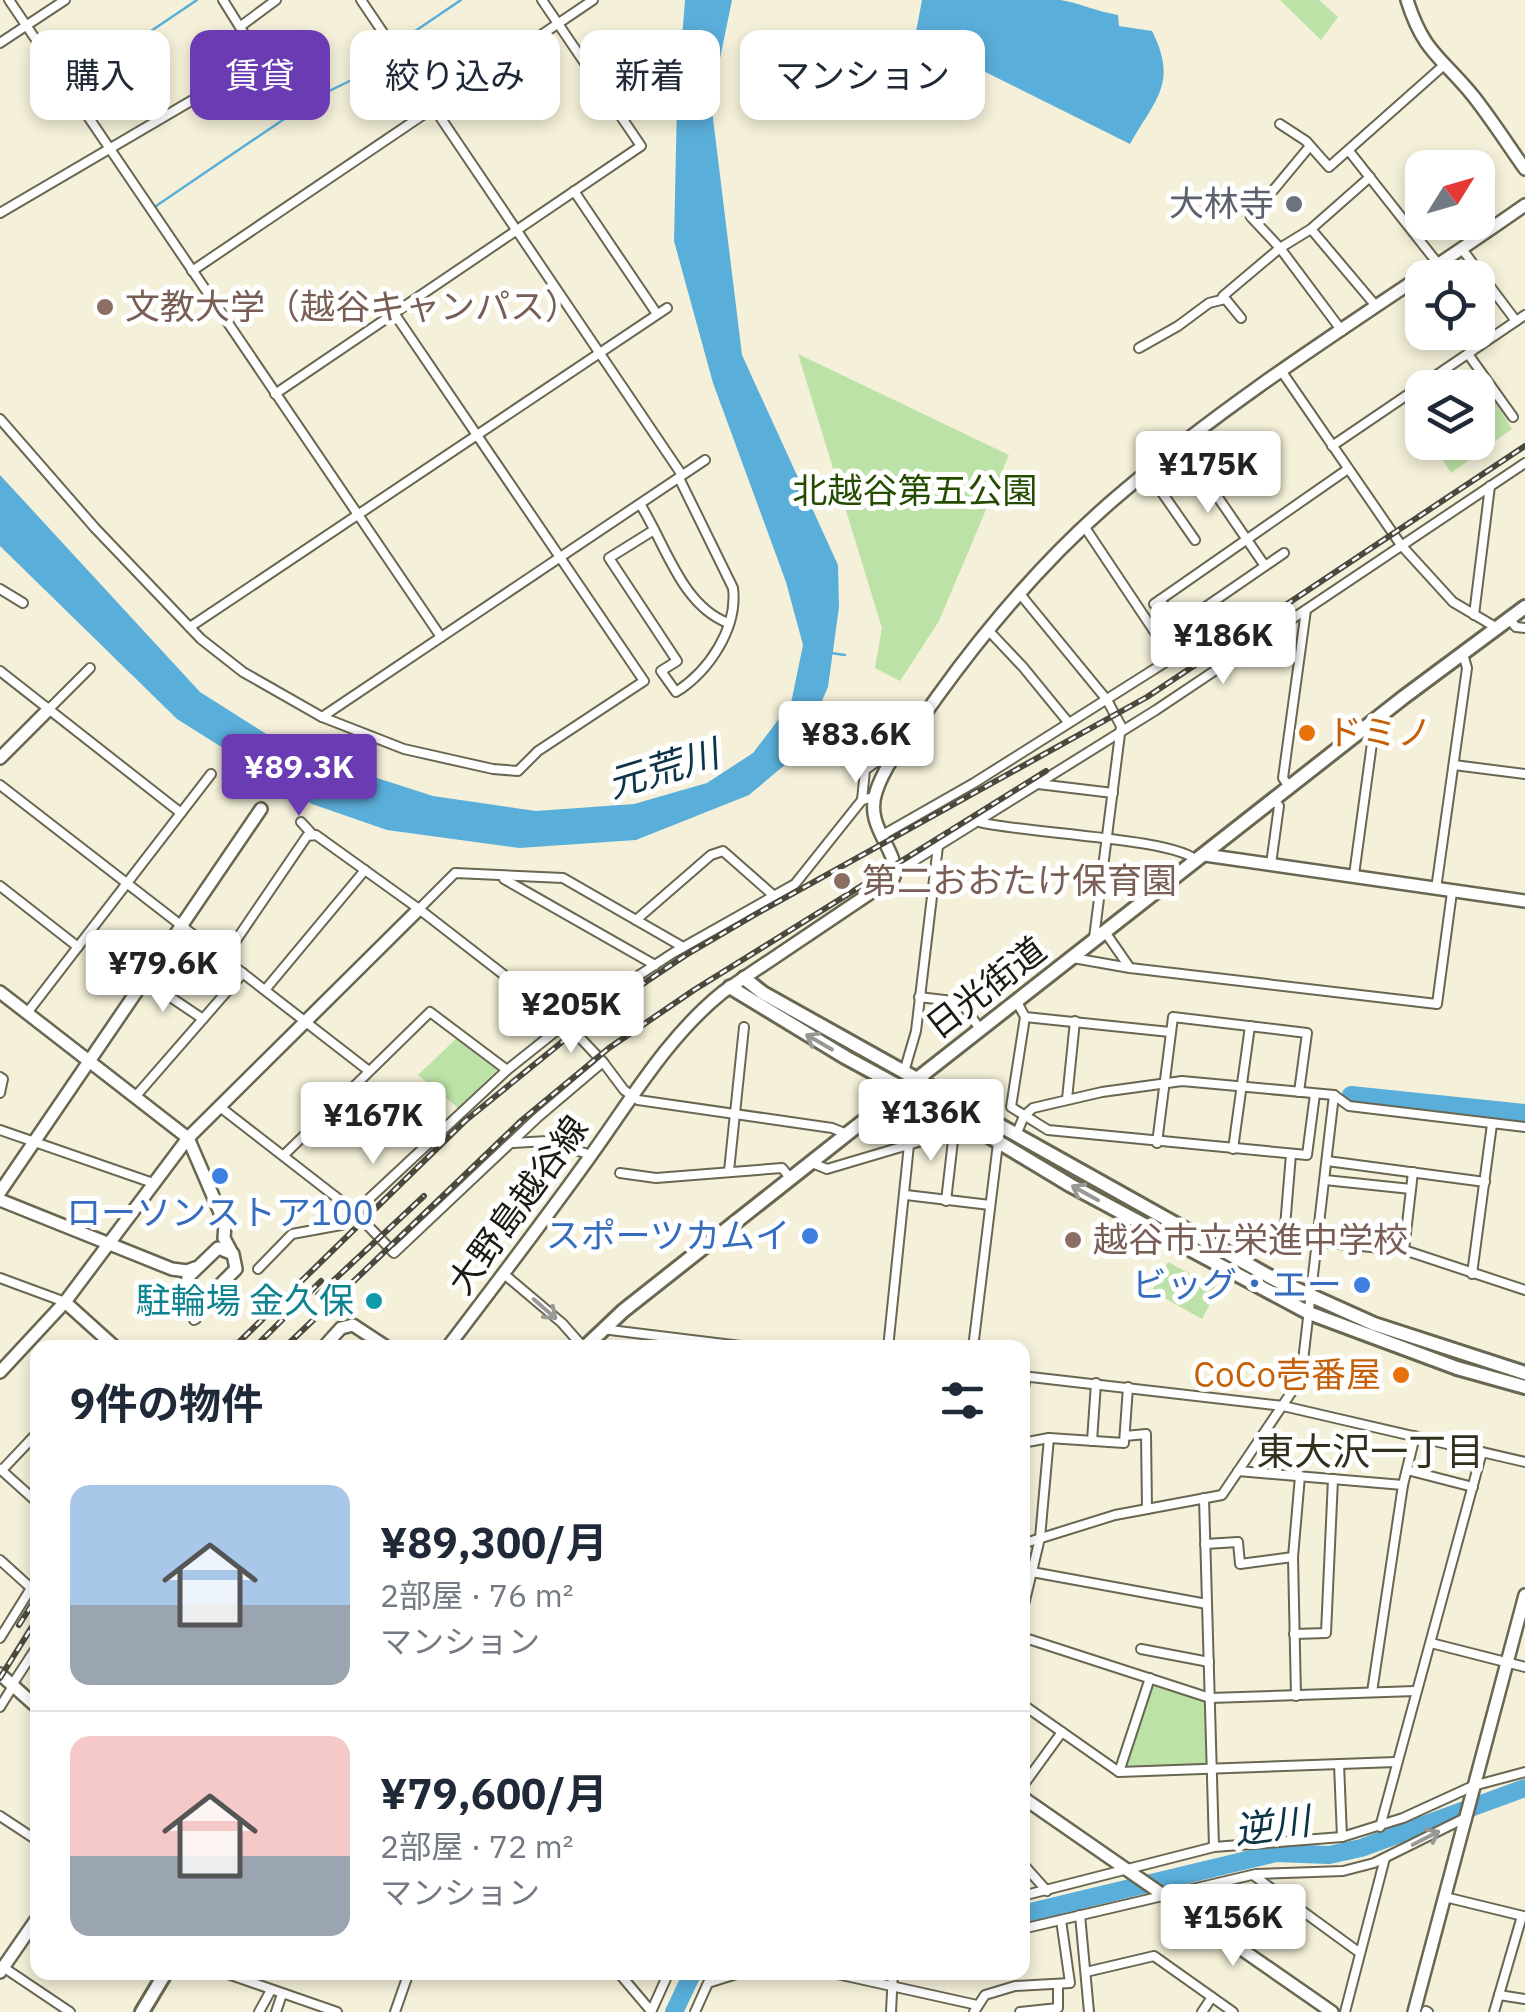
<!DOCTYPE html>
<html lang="ja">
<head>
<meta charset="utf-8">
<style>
	body { margin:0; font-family:"IBM Plex Sans","Noto Sans JP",sans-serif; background:#f2f2f3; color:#1f2937; height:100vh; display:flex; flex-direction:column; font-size:38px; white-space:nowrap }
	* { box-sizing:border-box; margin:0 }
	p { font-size:32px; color:#747a83 }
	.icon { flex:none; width:55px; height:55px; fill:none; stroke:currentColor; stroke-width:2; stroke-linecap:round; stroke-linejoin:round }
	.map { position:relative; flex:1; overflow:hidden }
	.drawer { position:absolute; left:30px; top:1340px; width:1000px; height:640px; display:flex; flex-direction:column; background:#fff; border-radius:20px; box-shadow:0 5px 15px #0003 }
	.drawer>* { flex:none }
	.hud { position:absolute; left:30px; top:30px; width:1000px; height:90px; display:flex; gap:20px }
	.needle { width:65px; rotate:53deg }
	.tools { position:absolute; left:1405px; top:150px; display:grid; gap:20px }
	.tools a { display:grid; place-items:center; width:90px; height:90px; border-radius:20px; background:#fff; box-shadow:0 5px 15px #0003; font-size:50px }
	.price { position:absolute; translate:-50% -85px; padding:0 22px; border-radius:10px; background:#fff; color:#222; font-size:32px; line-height:65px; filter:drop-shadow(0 2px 5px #0008) }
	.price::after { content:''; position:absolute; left:50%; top:60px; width:30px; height:22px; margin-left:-15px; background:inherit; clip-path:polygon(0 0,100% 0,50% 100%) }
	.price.on { background:#6a3bb2; color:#fff }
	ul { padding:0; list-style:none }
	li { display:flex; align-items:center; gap:30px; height:250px; padding:0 40px }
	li+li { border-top:2px solid #e0e1e3 }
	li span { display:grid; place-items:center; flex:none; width:280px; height:200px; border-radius:20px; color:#555 }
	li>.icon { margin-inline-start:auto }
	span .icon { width:120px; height:120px; fill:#fffc; stroke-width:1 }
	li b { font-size:42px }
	h2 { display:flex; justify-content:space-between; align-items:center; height:120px; padding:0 40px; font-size:42px }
	.tag { padding:0 35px; border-radius:20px; background:#fff; box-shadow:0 5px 15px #0003; font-size:35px; line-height:90px }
	.tag.on { background:#6a3bb2; color:#fff }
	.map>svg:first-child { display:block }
</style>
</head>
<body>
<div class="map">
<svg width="1525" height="2012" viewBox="0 0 1525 2012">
	<rect width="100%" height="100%" fill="#f4f0d9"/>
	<g fill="#bce2a7">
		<path d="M1280,0h39l19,17 -17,23z"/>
		<path d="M798,354l211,101 -70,166 -39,60 -25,-13 7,-40z"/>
		<path d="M1494,400l18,29 -61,44 -19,-30 46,-1v-31z"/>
		<path d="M457,1038l40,32 -39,38 -40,-33z"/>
		<path d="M1168,1262l50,27 -16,30 -50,-28z"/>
		<path d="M1152,1682l54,18 2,64 -84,4z"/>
	</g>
	<g fill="#5aaeda">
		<path d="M685,0h47l-21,102 31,253 96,210 1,42 -11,80 -29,66 -50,42 -113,45 -117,8 -132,-18 -75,-26 -135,-85 -177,-173v-71l200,217 93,59 140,45 103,15 98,-7 73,-21 46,-30 38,-50 12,-58 -17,-63 -73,-199 -39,-142 3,-138z"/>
		<path d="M922,0h138c20,3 35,11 58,15l1,11 33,5c26,52 4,67 -22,113l-215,-107z"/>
	</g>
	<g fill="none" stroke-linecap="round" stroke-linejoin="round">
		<g stroke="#5aaeda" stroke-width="2.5">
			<path d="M396,44l65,-44"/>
			<path d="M71,85l126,-85"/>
			<path d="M156,206l159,-108 57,-28 17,-21"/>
			<path d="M831,653l14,2"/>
		</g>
		<g stroke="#5aaeda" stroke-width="18">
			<path d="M1351,1095l174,18"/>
			<path d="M1022,1914l254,-61 53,2 32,-7 164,-60"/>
			<path d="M674,2012l19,-40"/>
		</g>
		<defs>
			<g id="street">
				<path d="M9,0l432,637"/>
				<path d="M361,0l321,475"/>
				<path d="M241,26l35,-26"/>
				<path d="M0,43l65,-43"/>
				<path d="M1280,124l26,17 23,26 114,-101"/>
				<path d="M1310,146l-59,71 29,31 62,83"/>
				<path d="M1349,151l90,114"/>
				<path d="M574,191l83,123"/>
				<path d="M0,213l225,-132 3,-13 25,-20 -30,-48"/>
				<path d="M1311,229l65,77"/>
				<path d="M1462,249l54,72"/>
				<path d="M192,271l401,-271"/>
				<path d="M1241,318l-18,-22 57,-48 31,-19 59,-52"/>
				<path d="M1139,348l39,-22 31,-23 16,-4"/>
				<path d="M1468,354l45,63"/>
				<path d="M1282,372l119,173 52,57 44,26"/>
				<path d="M275,394l366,-248 -99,-146"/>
				<path d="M0,419l95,109 106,111 42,33 79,45 82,32 89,20 25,2 20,-20 106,-70 -250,-368"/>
				<path d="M1182,445l83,121"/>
				<path d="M1332,446l193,-131"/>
				<path d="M1147,471l48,69"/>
				<path d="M640,504c25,39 41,101 88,119"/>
				<path d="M654,530l-45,28 68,103 -16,10 15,21c33,-21 62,-64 57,-104l-54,-110"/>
				<path d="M0,589l23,14"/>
				<path d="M1020,594l87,106 14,26 -27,212"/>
				<path d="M1160,600l19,25"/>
				<path d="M1154,604l194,-135"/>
				<path d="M1474,615l16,-129"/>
				<path d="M1509,619l7,8 9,1"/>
				<path d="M190,627l477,-319"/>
				<path d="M1172,630l112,-77"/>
				<path d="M989,631l34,36 45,55"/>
				<path d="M0,671l181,142"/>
				<path d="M49,709l41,-41"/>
				<path d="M322,717l383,-257"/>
				<path d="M827,740l38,30 26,-19 8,-1"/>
				<path d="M1454,765l71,9"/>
				<path d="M1038,784l75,9"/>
				<path d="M0,785l369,286"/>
				<path d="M1290,788l-7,-10 23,-168"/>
				<path d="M862,800l3,-30"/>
				<path d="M301,822l12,13"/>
				<path d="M979,822c41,11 198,16 218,39"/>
				<path d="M881,836l93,-53 198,-125 -88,-132"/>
				<path d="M1271,864l8,-58 -5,-6"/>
				<path d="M896,872l260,-162 369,-247"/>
				<path d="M1354,875l21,-154"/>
				<path d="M504,879l151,86"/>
				<path d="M0,886l78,61"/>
				<path d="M1436,889l31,-221 -4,-14"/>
				<path d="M419,909l36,-36 108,5 120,69"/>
				<path d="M636,920l75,-65 12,-4 50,44"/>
				<path d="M1105,932l25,36"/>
				<path d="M224,958l83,-122 9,-1 103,74 147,114 37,39"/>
				<path d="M1073,958l57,10 307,36 15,-112"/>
				<path d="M145,980l58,39"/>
				<path d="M265,990l100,-120"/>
				<path d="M919,997l42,5 19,27"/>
				<path d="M1017,1002l8,15 -14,90 37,23 259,25 8,-61"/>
				<path d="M27,1013l184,-239"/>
				<path d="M1025,1017l145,15"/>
				<path d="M904,1072l12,-41 22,-185"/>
				<path d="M0,1077l3,2 -3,14"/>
				<path d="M135,1097l108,-124"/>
				<path d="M1067,1099l8,-78"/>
				<path d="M220,1107l134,104 40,42 143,-135 66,-56 21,28 14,10 194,28 15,6"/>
				<path d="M865,1120c17,23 52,14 76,8l8,5"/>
				<path d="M0,1130l153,53"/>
				<path d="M1016,1135l8,-19 9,-8 69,-16 80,-11 152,14 15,11 176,21"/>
				<path d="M513,1143l34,-2 44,14"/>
				<path d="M1157,1143l16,-126 134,16 -8,59"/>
				<path d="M1233,1149l17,-123"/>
				<path d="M1291,1154l-7,85 120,11 121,40"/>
				<path d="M284,1155l146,-143 77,58"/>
				<path d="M1327,1161l158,21"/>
				<path d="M812,1163l15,6 145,-43"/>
				<path d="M729,1171l15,-144"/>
				<path d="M620,1173l36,5 126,-10 9,11"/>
				<path d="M1325,1180l86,9"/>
				<path d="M906,1195l84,10"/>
				<path d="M946,1201l8,-69"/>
				<path d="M1404,1250l9,-78"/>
				<path d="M258,1269l34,-35 49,-9 166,-155 59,-47 107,-70 122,-69 67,-84 12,-3"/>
				<path d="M504,1274l58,49 22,25"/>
				<path d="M1472,1274l20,-150"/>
				<path d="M0,1278l65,24"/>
				<path d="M174,1301l2,-3"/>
				<path d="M194,1320l2,-1"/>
				<path d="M602,1329l155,19"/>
				<path d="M888,1348l22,-213"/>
				<path d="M973,1348l25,-205"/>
				<path d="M1022,1376l261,30 242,56"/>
				<path d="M1022,1401l4,-25"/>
				<path d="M1125,1436l21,-2 1,75"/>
				<path d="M1092,1441l4,-58"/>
				<path d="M1022,1443l27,-5 75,5 4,-56"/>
				<path d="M0,1469l38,34"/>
				<path d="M2,1470l36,-38"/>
				<path d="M1407,1470l66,17"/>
				<path d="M1238,1471l165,14"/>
				<path d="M1204,1498l10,349"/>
				<path d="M1022,1544l93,-29 107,-20 79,-117 33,-283"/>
				<path d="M1205,1544l33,-2 2,22 53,-7"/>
				<path d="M0,1560l31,28"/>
				<path d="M1032,1572l175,32"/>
				<path d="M1022,1613l18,-75 9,-100"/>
				<path d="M1294,1634l32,-1 7,-154"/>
				<path d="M1022,1637l188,61 205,-7"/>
				<path d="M0,1638l38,-61"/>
				<path d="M1431,1643l94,24"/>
				<path d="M1141,1649l68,13"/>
				<path d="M12,1685l26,-40"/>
				<path d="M1372,1692l31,-207 12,-49"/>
				<path d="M1296,1696l-3,-139 7,-81"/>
				<path d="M1022,1704l97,68 277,-10"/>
				<path d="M0,1707l13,-21"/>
				<path d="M1339,1764l3,73"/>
				<path d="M1119,1772l31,-94"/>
				<path d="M1022,1787l40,-55"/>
				<path d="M0,1816l38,25"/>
				<path d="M1380,1827l102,-375"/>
				<path d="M1022,1863l25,28"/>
				<path d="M1253,1875l107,78"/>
				<path d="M1022,1896l192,-49 128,-10 61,-19 70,-32 52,-14"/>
				<path d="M1445,1897l78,19"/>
				<path d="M1080,1915l9,97"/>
				<path d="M1022,1929l234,-55 87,-3 31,-8 91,-45"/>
				<path d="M3,1967l67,45"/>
				<path d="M222,1972l115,40"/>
				<path d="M618,1972l33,39"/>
				<path d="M828,1972l149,33"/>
				<path d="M1086,1972l68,-16 79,56"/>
				<path d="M1499,1995l26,4"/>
				<path d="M1426,2011l2,1"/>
				<path d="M259,2012l12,-22"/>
				<path d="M276,2012l6,-18"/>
				<path d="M395,2012l14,-40"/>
				<path d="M651,2012l18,-40"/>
				<path d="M695,2012l13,-29 35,-11"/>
				<path d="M891,2012l2,-40"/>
				<path d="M974,2012l11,-17 30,-9 55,-3 -9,-63"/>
				<path d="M1020,2012l38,-4v-24"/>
				<path d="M1202,2012l10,-15"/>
				<path d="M1345,2012l40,-154"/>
				<path d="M1494,2012l28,-96"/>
			</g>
			<g id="secondary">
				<path d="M1407,0c17,54 35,57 67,97 18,23 34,48 51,72"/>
				<path d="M0,758l49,-49"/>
				<path d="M1205,855l320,46"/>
				<path d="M0,992l188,146 37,86 -1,14 8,15"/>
				<path d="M0,1192l261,-383"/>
				<path d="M0,1200l172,69 15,2 8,-3"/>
				<path d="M218,1248l15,6 3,15 -26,26 -10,3 -13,-12 1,-9z"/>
				<path d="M65,1302l51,46"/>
				<path d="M323,1348l18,-20 12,-3 35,23"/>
				<path d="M447,1348c48,-63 96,-126 142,-190 42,-58 78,-121 134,-166l171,-115c6,-27 -30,-49 -18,-85 11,-34 41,-66 61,-95 54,-75 117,-148 188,-207 122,-105 268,-192 400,-285"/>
				<path d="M0,1372l65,-70 123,-164 231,-229"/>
				<path d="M0,1674l38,34"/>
				<path d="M1022,1797l310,215"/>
				<path d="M0,1972l38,-55"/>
				<path d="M1414,2012l111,-417"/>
			</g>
			<g id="primary">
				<path d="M744,978l19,15 513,287 98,44 151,49"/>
				<path d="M730,987l115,70 127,69 98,59 239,128 148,55 68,19"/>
				<path d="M584,1348l39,-37 224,-177 557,-437 121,-90"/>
				<path d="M142,2012l24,-40"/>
			</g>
		</defs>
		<use href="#street" stroke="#696652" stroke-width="12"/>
		<use href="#secondary" stroke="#696652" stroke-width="16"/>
		<use href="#primary" stroke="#696652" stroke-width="18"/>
		<use href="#street" stroke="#fff" stroke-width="8"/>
		<use href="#secondary" stroke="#fff" stroke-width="11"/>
		<use href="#primary" stroke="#fff" stroke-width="12"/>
		<defs>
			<g id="rail">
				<path d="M318,1295l106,-99"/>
				<path d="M233,1348l232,-227 124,-101 97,-65 70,-41 391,-217 378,-251"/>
				<path d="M254,1348l67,-67"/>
				<path d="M284,1348l238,-228 87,-72 85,-58 352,-219"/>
				<path d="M19,1625l19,-30"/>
				<path d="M0,1678l38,-61"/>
			</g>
		</defs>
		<use href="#rail" stroke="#4b493e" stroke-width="6"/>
		<use href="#rail" stroke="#fff" stroke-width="2.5" stroke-dasharray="8" stroke-linecap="butt"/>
	</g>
	<defs><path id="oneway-shaft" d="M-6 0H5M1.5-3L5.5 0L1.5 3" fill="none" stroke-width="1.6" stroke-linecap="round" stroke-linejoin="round" transform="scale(2.5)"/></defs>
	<g stroke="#999895">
		<use href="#oneway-shaft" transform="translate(819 1042) rotate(-150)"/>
		<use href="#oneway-shaft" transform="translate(1085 1193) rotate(-151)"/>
		<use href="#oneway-shaft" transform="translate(545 1309) rotate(41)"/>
		<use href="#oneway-shaft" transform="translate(1426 1838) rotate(-27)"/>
	</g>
	<circle fill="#6b7280" stroke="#fff" stroke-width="4" cx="1294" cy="204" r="10"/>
	<g fill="#8d6e63" stroke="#fff" stroke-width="4">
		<circle cx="105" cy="307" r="10"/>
		<circle cx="842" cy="881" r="10"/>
		<circle cx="1073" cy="1240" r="10"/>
	</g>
	<g fill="#e8710a" stroke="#fff" stroke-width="4">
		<circle cx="1307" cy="733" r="10"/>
		<circle cx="1401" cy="1375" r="10"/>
	</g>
	<g fill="#3f7fe0" stroke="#fff" stroke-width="4">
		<circle cx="220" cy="1176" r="10"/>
		<circle cx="810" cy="1236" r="10"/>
		<circle cx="1362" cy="1285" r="10"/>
	</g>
	<circle fill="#0f9aa8" stroke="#fff" stroke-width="4" cx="374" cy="1301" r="10"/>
	<g text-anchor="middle" stroke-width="10" stroke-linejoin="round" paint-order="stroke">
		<g font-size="35" fill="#5b616d" stroke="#fff" text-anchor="end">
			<text x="1274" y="216">大林寺</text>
		</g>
		<g font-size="35" fill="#785e54" stroke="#fff" text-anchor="start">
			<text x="125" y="319">文教大学（越谷キャンパス）</text>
			<text x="862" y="893">第二おおたけ保育園</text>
			<text x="1093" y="1252">越谷市立栄進中学校</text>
		</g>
		<g font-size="35" fill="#254c00" stroke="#fff">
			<text x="915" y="503">北越谷第五公園</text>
		</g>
		<g font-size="35" fill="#c56008" stroke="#fff" text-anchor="start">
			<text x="1327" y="745">ドミノ</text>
			<text x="1381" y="1387" text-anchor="end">CoCo壱番屋</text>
		</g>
		<g font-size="35" fill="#1c1b13" stroke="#fff">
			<text transform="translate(986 988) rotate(-38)" y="12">日光街道</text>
			<text transform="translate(518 1205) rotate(-54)" y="12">大野島越谷線</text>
		</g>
		<g font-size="35" fill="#366cbe" stroke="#fff" text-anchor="end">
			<text x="220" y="1225" text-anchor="middle">ローソンストア100</text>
			<text x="790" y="1248">スポーツカムイ</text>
			<text x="1342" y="1297">ビッグ・エー</text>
		</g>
		<g font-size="35" fill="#0d838f" stroke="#fff" text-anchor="end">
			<text x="354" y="1313">駐輪場 金久保</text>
		</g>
		<g font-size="38" font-style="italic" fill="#0e3447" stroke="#fff">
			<text transform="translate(663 769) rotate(-17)" y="13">元荒川</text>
			<text transform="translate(1272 1826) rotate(-8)" y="13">逆川</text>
		</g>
		<g font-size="38" fill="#33301e" stroke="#fff">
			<text x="1370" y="1465">東大沢一丁目</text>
		</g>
	</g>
</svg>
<div class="tools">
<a><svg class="needle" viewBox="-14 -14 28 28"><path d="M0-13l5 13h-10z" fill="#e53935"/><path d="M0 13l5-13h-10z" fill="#747a83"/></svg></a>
<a><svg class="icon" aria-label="locate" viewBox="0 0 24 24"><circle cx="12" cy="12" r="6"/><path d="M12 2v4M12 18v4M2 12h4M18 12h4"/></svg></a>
<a><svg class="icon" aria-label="layers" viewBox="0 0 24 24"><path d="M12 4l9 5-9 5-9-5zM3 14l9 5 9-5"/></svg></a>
</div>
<b class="price" style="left:1208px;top:516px">¥175K</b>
<b class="price" style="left:1223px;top:687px">¥186K</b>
<b class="price" style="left:856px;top:786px">¥83.6K</b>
<b class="price on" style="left:299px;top:819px">¥89.3K</b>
<b class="price" style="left:163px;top:1015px">¥79.6K</b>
<b class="price" style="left:571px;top:1056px">¥205K</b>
<b class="price" style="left:931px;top:1164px">¥136K</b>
<b class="price" style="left:373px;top:1167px">¥167K</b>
<b class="price" style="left:1233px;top:1969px">¥156K</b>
<div class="hud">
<a class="tag">購入</a>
<a class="tag on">賃貸</a>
<a class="tag">絞り込み</a>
<a class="tag">新着</a>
<a class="tag">マンション</a>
</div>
<section class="drawer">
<h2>9件の物件<svg class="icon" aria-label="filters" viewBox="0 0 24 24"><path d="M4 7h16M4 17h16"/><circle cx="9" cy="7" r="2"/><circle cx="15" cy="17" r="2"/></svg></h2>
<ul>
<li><span style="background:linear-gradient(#a9c7e8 60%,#9aa5b1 0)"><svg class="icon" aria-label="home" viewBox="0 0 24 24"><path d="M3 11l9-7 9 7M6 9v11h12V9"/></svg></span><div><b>¥89,300/月</b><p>2部屋 · 76 m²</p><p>マンション</p></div></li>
<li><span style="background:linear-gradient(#f6c9c9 60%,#9aa5b1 0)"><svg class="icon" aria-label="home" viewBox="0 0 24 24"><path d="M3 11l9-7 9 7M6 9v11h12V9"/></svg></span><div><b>¥79,600/月</b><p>2部屋 · 72 m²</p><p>マンション</p></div></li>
</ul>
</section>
</div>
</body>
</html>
